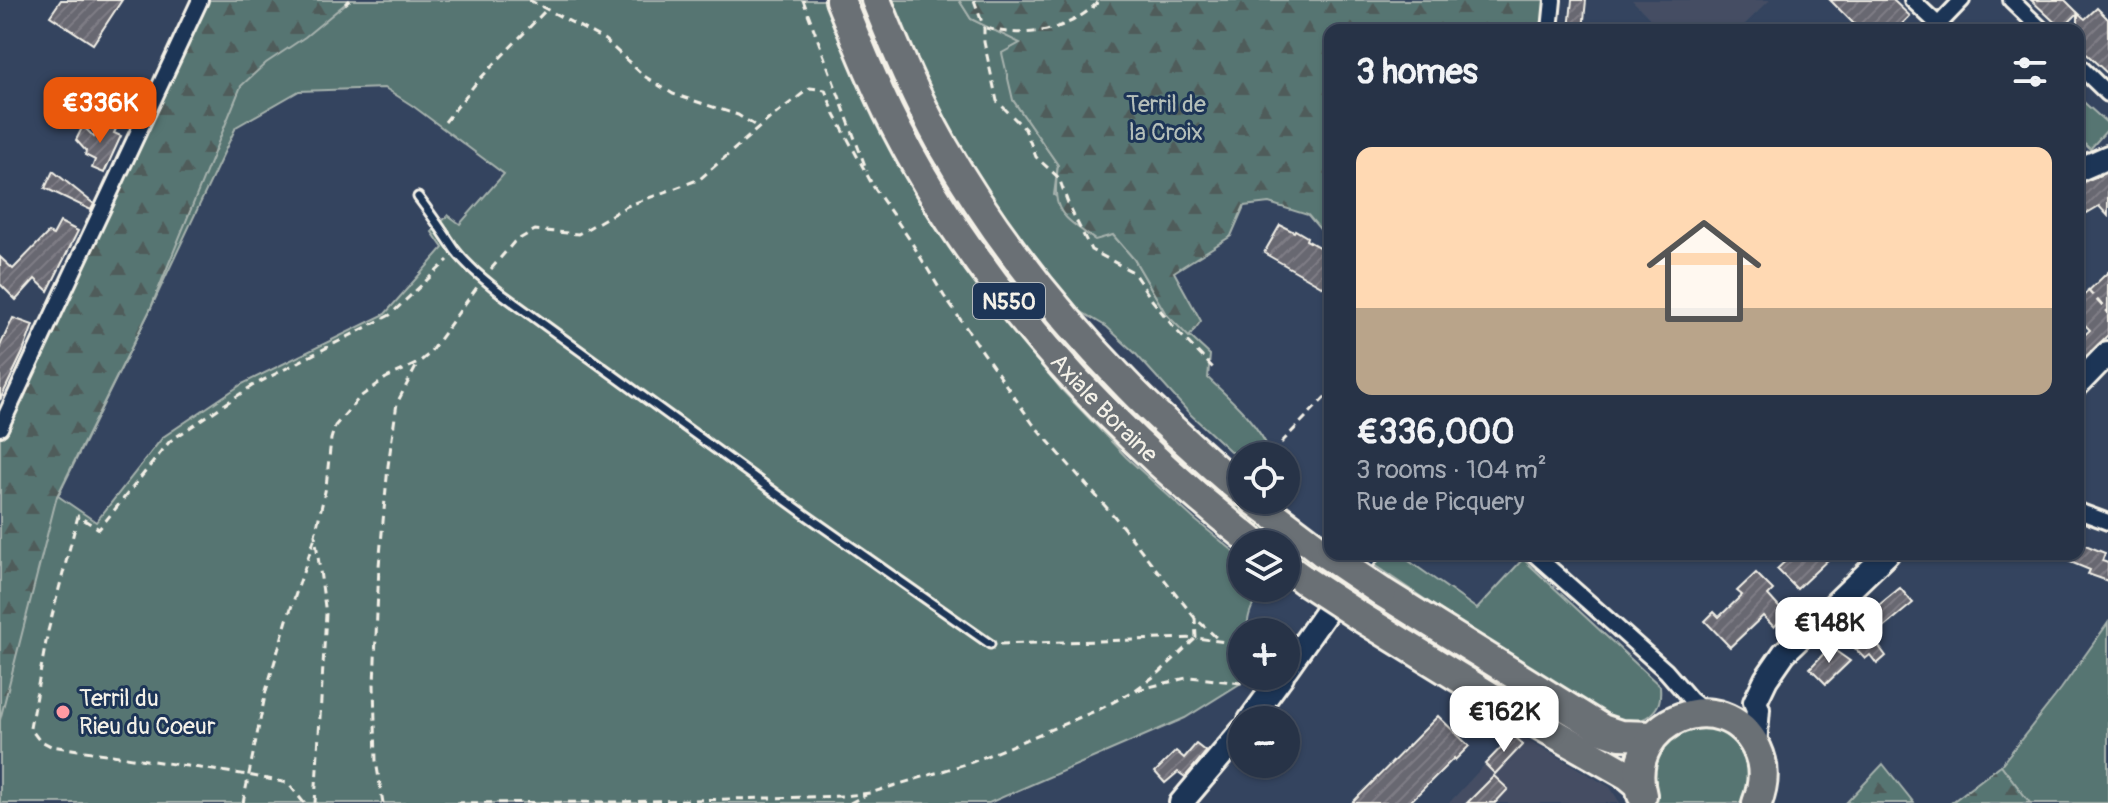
<!DOCTYPE html>
<html lang="en">
<head>
<meta charset="utf-8">
<style>
	body { margin:0; font-family:Pangolin,sans-serif; background:#2f3b4e; color:#f1f3f6; height:100vh; display:flex; flex-direction:column; font-size:30px; white-space:nowrap }
	* { box-sizing:border-box; margin:0 }
	p { font-size:26px; color:#a4aab4 }
	.icon { flex:none; width:44px; height:44px; fill:none; stroke:currentColor; stroke-width:2; stroke-linecap:round; stroke-linejoin:round }
	.map { position:relative; flex:1; overflow:hidden }
	.sheet { position:absolute; left:1324px; top:24px; width:760px; height:536px; display:flex; flex-direction:column; background:#273347; border-radius:16px; box-shadow:0 2px 6px #0004,0 0 0 2px #434e60 }
	.sheet>* { flex:none }
	.controls { position:absolute; left:1228px; top:442px; display:grid; gap:16px }
	.controls a { display:grid; place-items:center; width:72px; height:72px; border-radius:50%; background:#273347; box-shadow:0 2px 6px #0004,0 0 0 2px #434e60; font-size:40px }
	.price { position:absolute; translate:-50% -68px; padding:0 18px; border-radius:16px; background:#fff; color:#222; font-size:26px; line-height:52px; filter:drop-shadow(0 2px 4px #0008) }
	.price::after { content:''; position:absolute; left:50%; top:48px; width:24px; height:18px; margin-left:-12px; background:inherit; clip-path:polygon(0 0,100% 0,50% 100%) }
	.price.on { background:#ea580c; color:#fff }
	ul { padding:0; list-style:none }
	li { display:grid; align-content:center; gap:16px; height:424px; padding:0 32px }
	li span { display:grid; place-items:center; height:248px; border-radius:16px; color:#555 }
	li>.icon { margin-inline-start:auto }
	span .icon { width:144px; height:144px; fill:#fffc; stroke-width:1 }
	li b { font-size:34px }
	h2 { display:flex; justify-content:space-between; align-items:center; height:96px; padding:0 32px; font-size:34px }
	.map>svg:first-child { display:block }
</style>
</head>
<body>
<div class="map">
<svg width="2108" height="803" viewBox="0 0 2108 803">
	<defs>
		<pattern id="forest-firs" width="22" height="20" patternUnits="userSpaceOnUse" patternTransform="scale(2)"><rect width="22" height="20" fill="#577472"/><path d="M5 1l3.5 6h-7zM16 11l3.5 6h-7z" fill="#4f5c5a"/></pattern>
		<pattern id="building-hatch" width="6" height="6" patternUnits="userSpaceOnUse" patternTransform="scale(2)"><rect width="6" height="6" fill="#686771"/><path d="M-1 1l2-2M0 6l6-6M5 7l2-2" fill="none" stroke="#7e7d85"/></pattern>
	</defs>
	<rect width="100%" height="100%" fill="#34445f"/>
	<filter id="ink" filterUnits="userSpaceOnUse"><feTurbulence type="fractalNoise" baseFrequency=".0125" numOctaves="2"/><feDisplacementMap in="SourceGraphic" scale="16" xChannelSelector="R" yChannelSelector="G"/><feConvolveMatrix kernelMatrix="1 2 1 2 8 2 1 2 1" color-interpolation-filters="sRGB"/></filter>
	<g filter="url(#ink)">
		<g fill="#444e64">
			<path d="M1632,0h138l-31,30h-78z"/>
			<path d="M1515,732l95,55 10,16h-171z"/>
		</g>
		<g fill="#577472" stroke="#a6b2ad" stroke-width="2" fill-rule="evenodd">
			<path d="M200,0h627l186,327 48,62 65,68 68,62 48,39v30h21c-8,12 -19,30 -14,44h-7v44h3l-4,7 -56,35 -196,85h-989v-375zM385,88l28,18 91,68 -44,50 -12,-9 -16,17 11,16 -58,66 -143,70 -79,53 -67,85 -38,-26 92,-186 86,-183 63,-36z"/>
			<path d="M849,0h17l238,374 481,358 -47,-22 -252,-153v-13h-16l-52,-40 -58,-50 -161,-181 -85,-132z"/>
			<path d="M885,0h74l12,19 50,24 -8,57 45,65 -4,30 59,40 21,24 32,55 44,41 -2,23c25,23 51,46 64,78h-30v6l-52,-48 -55,-61 -28,-26 -27,-16 -17,-14 -59,-76 -40,-62z"/>
			<path d="M2078,97l30,27v5l-18,20 -12,-11z"/>
			<path d="M1382,554h17l78,55 46,-50 137,127c1,13 0,20 -10,29 -17,13 -39,1 -55,-7l-126,-79 -95,-64z"/>
			<path d="M2108,623v180h-78l-29,-38 60,-76z"/>
			<path d="M1712,725l25,13 16,35 -8,30h-88l-5,-10 -2,-29 25,-33z"/>
		</g>
		<g fill="url(#forest-firs)" stroke="#a6b2ad" stroke-width="2">
			<path d="M200,0h147l-2,4 -40,33 -39,26 -25,23 -91,224 -93,186 -57,224v-292z"/>
			<path d="M959,0h600l-4,30h-225v211l-22,-26 -39,-12 -25,3 -13,30 -57,36 27,49 -12,16 -23,-23 -32,-55 -21,-24 -18,5c-37,-27 -43,-28 -37,-75l-45,-65 -11,-47 18,-10 -49,-24z"/>
			<path d="M1883,764l31,39h-68z"/>
			<path d="M2001,765l29,38h-79z"/>
		</g>
		<g fill="url(#building-hatch)" stroke="#f4f1e8" stroke-width="2">
			<path d="M61,0h61l-29,44 -43,-28z"/>
			<path d="M1572,0h14l-3,30h-14z"/>
			<path d="M1830,0h63l17,16 -14,14h-46l4,-6z"/>
			<path d="M2031,0h34l13,13 -16,16z"/>
			<path d="M2097,8l11,11v55l-30,-28v-33l7,6z"/>
			<path d="M101,121l15,8 -2,4 7,3 -17,37 -12,-5 3,-8 -10,-5 1,-4 -10,-11 7,-14 11,11z"/>
			<path d="M53,171l41,33 -3,6 -46,-22z"/>
			<path d="M2108,172v44l-9,-10 -12,7 -9,-12v-17z"/>
			<path d="M60,222l18,9 -30,60 -13,-12 -19,21 -16,-16v-27l13,12 35,-36 5,2z"/>
			<path d="M1280,225l14,7 1,-2 12,7 -1,3 24,13v38l-66,-38z"/>
			<path d="M2108,272v63l-30,29v-23l12,-11 -12,-12v-17z"/>
			<path d="M13,318l20,7 -10,27 -23,48v-54z"/>
			<path d="M2078,542l27,11 -3,8 6,2v18l-20,-7 2,-4 -39,-16h27z"/>
			<path d="M1793,554h41l-37,35 -20,-20z"/>
			<path d="M1756,573l17,17 -5,5 18,20 -12,12 -11,-11 -33,31 -25,-26 9,-9 5,5 23,-22 -5,-4z"/>
			<path d="M1900,588l13,15 -41,34 14,19 -9,8 -7,-9 -5,4 -22,-23 33,-24 -2,-3z"/>
			<path d="M1830,647l20,14 -24,23 -16,-16z"/>
			<path d="M1438,716l31,30 -14,14 -1,-2 -45,45h-57z"/>
			<path d="M1513,735l10,9 -28,30 -10,-10z"/>
			<path d="M1196,744l10,8 -21,25 -7,-5 -13,11 -10,-11 21,-21 8,7z"/>
			<path d="M1494,776l14,13 -13,14h-28z"/>
		</g>
		<g fill="none" stroke-linecap="round" stroke-linejoin="round">
			<defs>
				<path id="lane" d="M418,197c13,17 25,35 37,53 13,17 31,31 47,44l304,221 184,129"/>
				<g id="street">
					<path d="M1912,0l32,30"/>
					<path d="M2011,0l31,30"/>
					<path d="M1938,25l24,-25"/>
					<path d="M1550,30l3,-30"/>
					<path d="M2078,65l30,29"/>
					<path d="M0,428l200,-428"/>
					<path d="M2078,511l30,11"/>
					<path d="M1534,554l132,117 25,29 16,13"/>
				</g>
				<g id="secondary">
					<path d="M2078,170l30,-13"/>
					<path d="M2078,384l30,-31"/>
					<path d="M1286,669l81,-115"/>
					<path d="M1250,720l32,-44"/>
					<path d="M1755,745l3,-36 -3,-7 11,-23 18,-26 103,-99"/>
					<path d="M1181,803l61,-72"/>
				</g>
				<g id="highway">
					<path id="s1" d="M840,0c15,37 30,75 48,112 84,172 218,314 367,432"/>
					<path d="M876,0c20,49 40,98 66,144 49,86 112,166 181,237 32,34 68,65 102,96l17,14"/>
					<path d="M1254,500l70,53"/>
					<path d="M1286,567l18,13"/>
					<path d="M1382,592l220,137 18,6 33,1"/>
					<path d="M1359,616l130,80 139,79 12,10"/>
					<path d="M1642,795c-20,-75 82,-115 115,-46 8,17 7,36 0,54"/>
				</g>
			</defs>
			<use href="#lane" stroke="#f4f1e8" stroke-width="13"/>
			<use href="#street" stroke="#f4f1e8" stroke-width="20"/>
			<use href="#secondary" stroke="#f4f1e8" stroke-width="28"/>
			<use href="#highway" stroke="#f4f1e8" stroke-width="34"/>
			<g stroke="#f4f1e8" stroke-width="3" stroke-dasharray="8 6" stroke-linecap="butt">
				<path d="M529,0l76,40 39,36 29,18 65,21 21,13"/>
				<path d="M803,0l64,171"/>
				<path d="M974,0l10,28v14l13,59 28,28 11,28 23,21 10,28 22,44 42,22 19,28 24,30 39,40"/>
				<path d="M345,4l5,-4"/>
				<path d="M986,28c40,11 85,3 114,-28"/>
				<path d="M445,122l31,-39 70,-73"/>
				<path d="M873,186l37,54 34,56 89,128 81,92 81,102 24,22"/>
				<path d="M491,269l23,-27 21,-12 43,4 49,-28 73,-27 69,-60 41,-31 15,2 10,25 37,69"/>
				<path d="M2078,279l30,33"/>
				<path d="M1281,443l49,-51"/>
				<path d="M1000,644l196,-6 -1,-20"/>
				<path d="M1137,690l53,-13 51,6 12,-7"/>
				<path d="M243,803l23,-112 21,-71 28,-83"/>
				<path d="M304,803l-16,-20 -40,-8 -197,-29 -12,-6 -9,-12 18,-97 30,-115 21,13 71,-88 82,-55 138,-71 58,-55"/>
				<path d="M315,803l11,-189 -11,-79 11,-48 5,-48 4,-13 25,-29 26,-19 32,-15 10,-8 49,-68"/>
				<path d="M383,803l-7,-42 -2,-77 5,-118 9,-100 9,-63 20,-38"/>
				<path d="M442,803l175,-1 227,-6 26,-3 102,-31 128,-53 34,-18 26,-19 36,-34 38,5 8,3"/>
				<path d="M850,803l16,-8"/>
			</g>
			<use href="#lane" stroke="#1d3557" stroke-width="7"/>
			<use href="#street" stroke="#1d3557" stroke-width="14"/>
			<use href="#secondary" stroke="#1d3557" stroke-width="22"/>
			<use href="#highway" stroke="#6b6f75" stroke-width="28"/>
			<defs>
				<g id="highway-bridge">
					<path d="M1324,553l58,39"/>
					<path d="M1304,580l55,36"/>
				</g>
			</defs>
			<use href="#highway-bridge" stroke="#f4f1e8" stroke-width="34" stroke-linecap="butt"/>
			<use href="#highway-bridge" stroke="#6b6f75" stroke-width="28"/>
		</g>
	</g>
	<circle fill="#ff9aa2" stroke="#1d3557" stroke-width="3" cx="63" cy="712" r="8"/>
	<g text-anchor="middle" stroke-width="6" stroke-linejoin="round" paint-order="stroke">
		<rect fill="#1d3557" stroke="#b4b9bc" stroke-width="2" x="973" y="283" width="72" height="36" rx="6"/>
		<g font-size="22" font-weight="bold" fill="#f4f1e8">
			<text x="1009" y="309">N550</text>
		</g>
		<g font-size="24" fill="#b5bfb9" stroke="#1d3557">
			<text x="1166" y="112">Terril de<tspan x="1166" dy="28">la Croix</tspan></text>
		</g>
		<g font-size="24" fill="#f4f1e8" stroke="#1d3557">
			<text dy="8" stroke="none"><textPath href="#s1" startOffset="490">Axiale Boraine</textPath></text>
		</g>
		<g font-size="24" fill="#f4f1e8" stroke="#1d3557" text-anchor="start">
			<text x="79" y="706">Terril du<tspan x="79" dy="28">Rieu du Coeur</tspan></text>
		</g>
	</g>
</svg>
<div class="controls">
<a><svg class="icon" aria-label="locate" viewBox="0 0 24 24"><circle cx="12" cy="12" r="6"/><path d="M12 2v4M12 18v4M2 12h4M18 12h4"/></svg></a>
<a><svg class="icon" aria-label="layers" viewBox="0 0 24 24"><path d="M12 4l9 5-9 5-9-5zM3 14l9 5 9-5"/></svg></a>
<a>+</a>
<a>−</a>
</div>
<b class="price on" style="left:100px;top:145px">€336K</b>
<b class="price" style="left:1829px;top:665px">€148K</b>
<b class="price" style="left:1504px;top:754px">€162K</b>
<section class="sheet">
<h2>3 homes<svg class="icon" aria-label="filters" viewBox="0 0 24 24"><path d="M4 7h16M4 17h16"/><circle cx="9" cy="7" r="2"/><circle cx="15" cy="17" r="2"/></svg></h2>
<ul>
<li><span style="background:linear-gradient(#ffd9b3 65%,#b9a48a 0)"><svg class="icon" aria-label="home" viewBox="0 0 24 24"><path d="M3 11l9-7 9 7M6 9v11h12V9"/></svg></span><div><b>€336,000</b><p>3 rooms · 104 m²</p><p>Rue de Picquery</p></div></li>
</ul>
</section>
</div>
</body>
</html>
